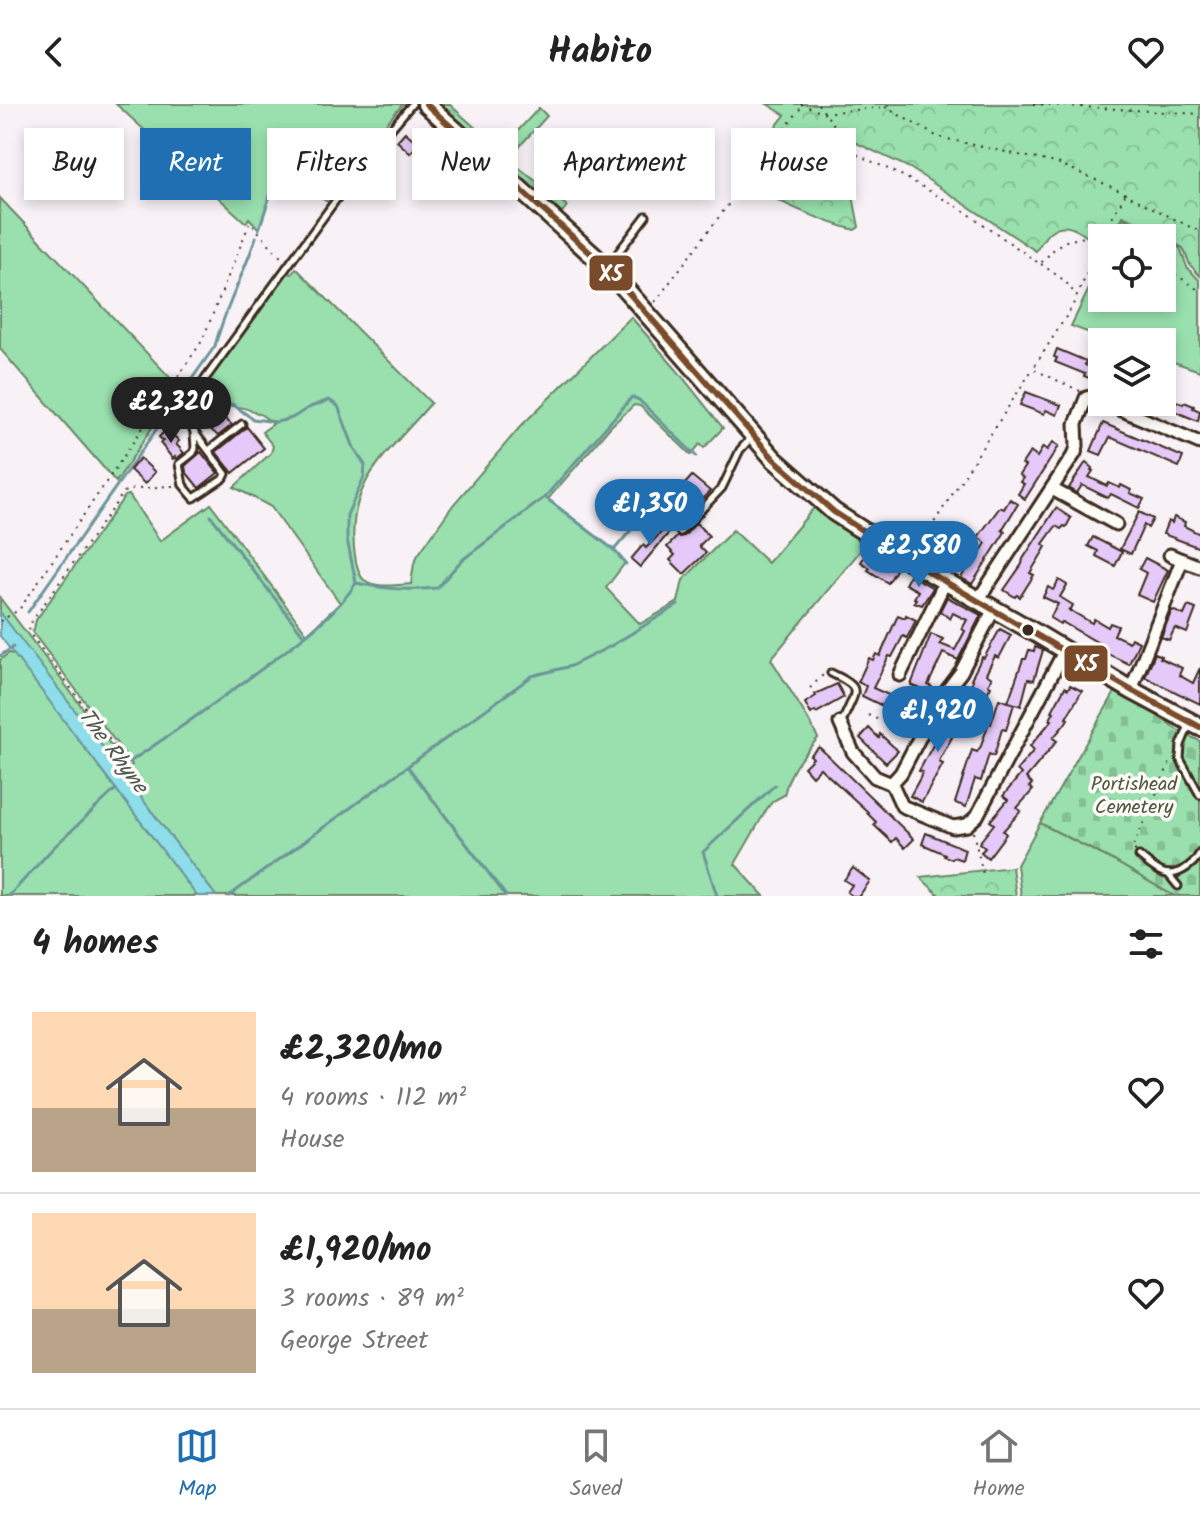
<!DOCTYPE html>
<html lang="en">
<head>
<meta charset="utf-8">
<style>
	body { margin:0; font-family:Kalam,sans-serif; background:#f2f2f2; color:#222; height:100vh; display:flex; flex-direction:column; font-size:30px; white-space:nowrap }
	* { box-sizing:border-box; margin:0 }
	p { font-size:26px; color:#767676 }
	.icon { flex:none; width:44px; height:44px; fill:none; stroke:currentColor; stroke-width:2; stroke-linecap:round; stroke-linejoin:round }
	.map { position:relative; height:792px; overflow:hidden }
	.panel { display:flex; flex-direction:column; background:#fff; flex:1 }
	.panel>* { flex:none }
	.top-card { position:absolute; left:24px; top:24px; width:1152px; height:72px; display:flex; gap:16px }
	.buttons { position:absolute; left:1088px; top:120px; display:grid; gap:16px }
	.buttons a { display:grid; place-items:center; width:88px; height:88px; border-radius:0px; background:#fff; box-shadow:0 4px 12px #0003; font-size:40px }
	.price { position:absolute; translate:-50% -68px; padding:0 18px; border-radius:28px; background:#1f6fb2; color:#fff; font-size:26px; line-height:52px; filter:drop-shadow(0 2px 4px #0008) }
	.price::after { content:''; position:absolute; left:50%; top:48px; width:24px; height:18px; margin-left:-12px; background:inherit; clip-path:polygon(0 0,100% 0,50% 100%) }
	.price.on { background:#222; color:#fff }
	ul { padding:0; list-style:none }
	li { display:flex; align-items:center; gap:24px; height:200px; padding:0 32px }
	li+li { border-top:2px solid #e0e0e0 }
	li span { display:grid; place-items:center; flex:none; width:224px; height:160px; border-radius:0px; color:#555 }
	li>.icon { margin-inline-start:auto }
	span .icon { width:96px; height:96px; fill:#fffc; stroke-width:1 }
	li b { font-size:34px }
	h2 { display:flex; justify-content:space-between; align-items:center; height:96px; padding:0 32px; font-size:34px }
	.pill { padding:0 28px; border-radius:0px; background:#fff; box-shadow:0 4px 12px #0003; font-size:28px; line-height:72px }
	.pill.on { background:#1f6fb2; color:#fff }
	header { display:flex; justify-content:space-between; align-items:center; height:104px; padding:0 32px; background:#fff; font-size:36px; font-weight:600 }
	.dock { display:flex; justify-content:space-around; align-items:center; height:112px; border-top:2px solid #e0e0e0; background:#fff; font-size:22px; color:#767676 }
	.dock a { display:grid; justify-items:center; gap:4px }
	.dock .on { color:#1f6fb2 }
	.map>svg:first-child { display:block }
</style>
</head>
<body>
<header><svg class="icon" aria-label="back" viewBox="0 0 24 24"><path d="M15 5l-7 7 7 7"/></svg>Habito<svg class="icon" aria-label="heart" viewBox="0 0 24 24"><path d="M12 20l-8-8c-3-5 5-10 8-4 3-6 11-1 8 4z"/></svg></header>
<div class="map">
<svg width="1200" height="792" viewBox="0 0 1200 792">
	<defs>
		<pattern id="forest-crowns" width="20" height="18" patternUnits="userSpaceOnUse" patternTransform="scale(2)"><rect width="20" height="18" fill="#99e0ae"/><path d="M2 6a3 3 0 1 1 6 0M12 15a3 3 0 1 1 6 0" fill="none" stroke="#85c095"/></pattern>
		<pattern id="cemetery-stones" width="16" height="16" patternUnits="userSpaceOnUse" patternTransform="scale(2)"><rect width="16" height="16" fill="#99e0ae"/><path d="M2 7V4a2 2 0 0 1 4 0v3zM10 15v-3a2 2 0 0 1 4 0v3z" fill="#85c095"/></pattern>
	</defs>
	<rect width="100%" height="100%" fill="#f8f2f7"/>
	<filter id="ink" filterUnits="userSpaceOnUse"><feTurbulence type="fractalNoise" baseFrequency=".0125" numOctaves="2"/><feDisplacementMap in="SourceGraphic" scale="16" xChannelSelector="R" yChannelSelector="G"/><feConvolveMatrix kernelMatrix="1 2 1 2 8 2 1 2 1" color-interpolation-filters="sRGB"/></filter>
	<g filter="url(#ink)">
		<g fill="#99e0ae" stroke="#6a8566" stroke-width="2">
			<path d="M116,0h287l-41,47 -32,52 -53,-28 -18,54 -10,-11 -3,5z"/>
			<path d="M0,94l179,189 -63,95 -116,-133z"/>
			<path d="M1123,114l38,20h-47z"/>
			<path d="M1162,135l18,9 7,19 13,14v90l-38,-13v-16h-49l-42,-16 31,-64v36h60z"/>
			<path d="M296,164l135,135c-19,23 -54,56 -66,81 -12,24 -14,52 -9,78 2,6 3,13 7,17 12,10 34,6 48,5l3,-21 4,-8 35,-50 67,-78 111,-110 45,52 47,59 -19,20 -4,-4 -9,11 -51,-49 -6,-1 -23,21 -63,73 66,51 11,13 -19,25 34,36 38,-22 5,-22 50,-50 35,33 49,-59 49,40 -95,115 37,60 10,19c-17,20 -28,31 -34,57l-11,6 -5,6 -33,57 29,32h-548l-206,-270 -10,-14v-14l128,170 4,-3 -2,-4 -97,-128 3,-13 89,-124 4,-1 31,46 51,-37 96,130 33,-31 -69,-96 -37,-20 37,-34 2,-7 -11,-14 11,-8c-19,-20 -52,-20 -77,-19l2,-10 7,-13 80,-107 4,-2 3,1z"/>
			<path d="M9,549l5,1 183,242h-197v-236z"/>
			<path d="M1040,719l74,38 60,35h-153l-4,-31z"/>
		</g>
		<g fill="url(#forest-crowns)" stroke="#6a8566" stroke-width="2">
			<path d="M434,0h15l51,46 39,-42 8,8 -39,43 59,47 -7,9z"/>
			<path d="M767,0h433v172l-10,-11 -7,-17 -60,-32 -10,22h-11v12c-12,-11 -33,-33 -51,-19 -6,4 -11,14 -15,20l-126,-83 -64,-30v21l13,68 -4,3c-41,-11 -80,-30 -117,-51l15,-23 32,-41z"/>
			<path d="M1012,763l4,29h-76l-20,-19z"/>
		</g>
		<path fill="url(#cemetery-stones)" stroke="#6a8566" stroke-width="2" d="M1115,588l37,20 30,21 18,8v155h-26l-60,-35 -74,-38z"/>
		<path fill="#8dddea" stroke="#6c9598" stroke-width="2" d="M0,508l216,284h-19l-197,-260z"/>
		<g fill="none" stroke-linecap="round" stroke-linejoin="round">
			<g stroke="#6c9598" stroke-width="3">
				<path d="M259,125l18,-54"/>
				<path d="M546,394l68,52 12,14"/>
				<path d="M211,412l93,120"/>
				<path d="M614,446l51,-60"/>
				<path d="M356,479c31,6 49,8 81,5l24,-27 84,-64 87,-100 7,3 57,56"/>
				<path d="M28,508l187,-266c10,-38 29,-72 41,-109"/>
				<path d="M0,552l13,-9"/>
				<path d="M408,663l98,129"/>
				<path d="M116,667c52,-34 101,-69 151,-106 31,-24 68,-49 89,-82l-9,-44v-24l17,-38 1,-12 -11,-17 -16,-42 -9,-6 -21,8 -16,10 -15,4 -24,-3 -21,-15h-29"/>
				<path d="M9,792l45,-49 62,-58"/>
				<path d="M229,792l303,-220 39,-10 40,-20 67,-41"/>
				<path d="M717,792l-14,-44 72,-67"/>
			</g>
		</g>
		<g fill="#e5c9f8" stroke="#3b2a1e" stroke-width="2">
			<path d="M405,28l14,12 -9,9 -13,-12z"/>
			<path d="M630,47l23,19 -9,11 -20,-16 3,-3 -4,-3z"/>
			<path d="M1057,245l29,12 -1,4 17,7v11l-18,-7 1,-2 -30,-12 2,-4 -3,-1z"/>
			<path d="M1026,288l35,13 -4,10 -11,-5 -2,4 -24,-9z"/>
			<path d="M1162,291l21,9 1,-2 10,4 -1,2 7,3 -2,10 -36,-15z"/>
			<path d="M210,301l22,20 -14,11 -19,-17z"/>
			<path d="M1103,319l80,34 -4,10 -69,-30 -9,18 -10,-4z"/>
			<path d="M247,323l17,21 -31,25 -17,-21z"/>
			<path d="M167,325l12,12 -3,3 8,9 -8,6 -1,-2 -2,2 -13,-16 3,-2 -4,-4z"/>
			<path d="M1053,338l6,4 -34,53 -7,-5 6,-10 -4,-2 3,-4 -4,-3 6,-9 -3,-2 8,-12 7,5 6,-10 4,3z"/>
			<path d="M201,348l17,21 -19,15 -13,-16 -1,-6z"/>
			<path d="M140,354l15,14 -10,12 -15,-14z"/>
			<path d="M1086,358l7,6 -2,2 2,1 -4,6 18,9 2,-3 11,5 1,-3 10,5 -1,3 14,6 -5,9 -28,-14 -3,4 -26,-13 -5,8 -8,-5z"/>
			<path d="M692,372l18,15 -9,9 -17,-15z"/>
			<path d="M1010,395l8,5 -16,26 3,2 -33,52 -11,-6 5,-9 -2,-1 4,-8 6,2 12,-19 -8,-6 22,-30 4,2z"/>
			<path d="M675,397l13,14 -8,9 -8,-10 -11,11 -5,-5z"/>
			<path d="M1056,404l15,10 -5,9 -2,-1 -3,3 -5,-3 -13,18 3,3 -16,26 4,2 -14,22 -3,-2 -2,2 -11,-7 18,-26 1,-5z"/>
			<path d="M1139,408l14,7 -5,9 -4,-3 -13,29 -11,-5z"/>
			<path d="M1174,413l11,5 -1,4 16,8v14l-37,-14 5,-13 4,2z"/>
			<path d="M696,419l13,13 -10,10 7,7 -22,21 -14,-14 5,-5 -8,-8 10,-10 7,-1z"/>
			<path d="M669,420l4,4 -33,39 -9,-8 12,-14 3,3z"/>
			<path d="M1093,433l29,15 -7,14 -19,-10 2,-5 -10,-5z"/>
			<path d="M868,447l28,19 -8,13 -20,-13 2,-2 -9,-6z"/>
			<path d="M1145,454l23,12 -15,32 -16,-7 9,-22 -7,-4z"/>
			<path d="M910,471l23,13 -11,17 -8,-3 2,-3 -2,-1 4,-7 -13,-7z"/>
			<path d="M1059,476l8,5 -7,12 13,8 -3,6 -2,-2 24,14 2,-4 14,8 2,-4 8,3 -4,9 15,7 2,-4 8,4 -10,22 -23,-11 -3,7 -8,-5 5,-11 -38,-22 -2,2 -10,-6 8,-14 -15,-7 5,-10 5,3z"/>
			<path d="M947,493l34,18 -23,45 -15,-7 -15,32 4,2 -11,23 3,1 -6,11 -7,-3 -6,11 -18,-9 4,-7 -4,-2 2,-3 -27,-13 4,-10 -8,-4 11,-24 4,2 3,-6 4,2 18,-41 7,3 1,-3 10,5 -9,18 -4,-2 -11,21 -3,-1 -16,32 40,18 8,-17 -10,-4 20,-51 12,5 -3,5 15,6 10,-19 -3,-2 5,-9 -14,-7 -3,6 -10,-8z"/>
			<path d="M1188,502l8,3 -9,24 -12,-5 -6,12 -8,-3 11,-27 12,5z"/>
			<path d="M1000,525l11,6 -12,23 -4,-2 -9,18 6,4 -4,6 3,2 -6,11 -15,-11 3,-6 -2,-1 11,-22 2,1z"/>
			<path d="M1035,543l8,3 -9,30 -6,-1 -7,27 -12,-4 5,2 -8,26 -4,-1 -8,27 -5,-2 -8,27 -6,-2 -9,28 -11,-4 17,-53 5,2 4,-6 8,-24 2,2 8,-25 9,3 15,-43h3l3,-9 5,1z"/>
			<path d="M1155,549l6,3 -1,2 22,10 -3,7 14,8 7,-15v36l-55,-27z"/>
			<path d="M837,580l7,13 -28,16 -1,-2 -4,3 -6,-11 11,-7 -1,-2z"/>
			<path d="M1070,581l12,6 -16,27 2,1 -3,5 -12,14 4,3 -31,37 6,6 -3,3 4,3 -16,18 4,3 -18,20 3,3 -18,24 -7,-6 4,-4 -6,-5 15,-19 -4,-3 18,-21 -5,-4 18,-22 -4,-4 17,-20 -4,-4 22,-26 -2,-1 4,-7 -2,-1 13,-24 3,2z"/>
			<path d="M955,600l12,6 -27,49 -1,3 4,2 -21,38 -12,-6 10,-18 2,-6 -3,-1z"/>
			<path d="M869,624l10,10 1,-4 18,17 -12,12 -26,-25z"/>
			<path d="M819,643l95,92 -9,9 -9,-10 -4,4 -18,-17 2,-3 -9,-9 1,-1 -48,-44 -8,8 -8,-9 9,-9 -3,-3z"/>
			<path d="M926,729l39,16 -3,11 -9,-3 -1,2 -8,-3 1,-2 -23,-10z"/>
			<path d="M853,764l17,13 -11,15h-7l-5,-4 5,-7 -8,-5z"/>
		</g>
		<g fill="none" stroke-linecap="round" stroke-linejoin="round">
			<defs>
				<g id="service">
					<path d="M607,163l39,-51"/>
					<path d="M193,326l33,44 -2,4 -30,20 -11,-13 -4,-21 14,-11 2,-4c-1,-22 -5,-43 5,-63l168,-230 44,-52"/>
					<path d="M209,346l33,-26"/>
					<path d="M680,428l42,-44 18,-38 11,-12"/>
					<path d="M831,569c33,16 25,16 12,47"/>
					<path d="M1190,619l-9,22 -1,14 20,36"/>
					<path d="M1139,752c7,6 14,12 22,16 14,7 33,-7 39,-19"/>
					<path d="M1168,770l10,12"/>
				</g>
				<g id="minor">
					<path d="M1103,298l97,41"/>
					<path d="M1052,385l64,35"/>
					<path d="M1170,451l12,5"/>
					<path d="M978,496l97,-147 2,-7 -1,-22 10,-26 4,-1 12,5"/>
					<path d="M900,571l45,-93"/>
					<path d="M1131,586l51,-130 18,7"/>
					<path d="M840,619l13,29 22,25 17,7 10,22 51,21 14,-2 10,-9 88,-166"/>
					<path d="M891,680l10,-11 37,-71 23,-30 33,-63"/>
				</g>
				<path id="secondary" d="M426,0l181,164 167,191 60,53 74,48 121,69 102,61 69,37"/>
			</defs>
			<use href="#service" stroke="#3b2a1e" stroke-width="11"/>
			<use href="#minor" stroke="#3b2a1e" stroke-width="17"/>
			<use href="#secondary" stroke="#3b2a1e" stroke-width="22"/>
			<g stroke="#3b2a1e" stroke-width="2" stroke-dasharray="2 6" stroke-linecap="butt">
				<path d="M801,0l22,9 62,-6 5,-3"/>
				<path d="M818,0l38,50 49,23 61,35 74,52 17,-18 9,-5 37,-8 13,5"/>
				<path d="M1033,0l167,10"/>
				<path d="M885,3l53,30 122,27 54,24 86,44"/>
				<path d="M1041,160l24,17 10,13"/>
				<path d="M1162,161l38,26"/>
				<path d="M655,198l148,-197"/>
				<path d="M1080,287l-47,-22 39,-62 29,-65 2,-9 22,-38"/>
				<path d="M931,453l-8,-14 5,-11 104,-162"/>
				<path d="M0,517l19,-11 183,-269 48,-119 34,39"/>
				<path d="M810,584l13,-13"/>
				<path d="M868,611l40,18"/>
				<path d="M124,655l-93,-124 -2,-7 3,-7 92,-129 3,-2c16,-1 31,-4 47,-4"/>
				<path d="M973,728l11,46"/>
				<path d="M1136,747l-4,-2 39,-89"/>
			</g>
			<use href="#service" stroke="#fdfcf7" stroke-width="5"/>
			<use href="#minor" stroke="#fdfcf7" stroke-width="11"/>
			<use href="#secondary" stroke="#fdfcf7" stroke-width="16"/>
			<defs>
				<path id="bus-1" d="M426,0l181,164 167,191 60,53 74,48 223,130 69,37"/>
			</defs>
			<use href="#bus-1" stroke="#fdfcf7" stroke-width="12"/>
			<use href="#bus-1" stroke="#7a4b2a" stroke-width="6"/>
		</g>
	</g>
	<circle fill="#3b2a1e" stroke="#fdfcf7" stroke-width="3" cx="1028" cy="526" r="7"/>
	<g text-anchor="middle" stroke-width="7" stroke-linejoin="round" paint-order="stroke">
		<g font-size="20" fill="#525842" stroke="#fdfcf7">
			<text x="1134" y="686">Portishead<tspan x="1134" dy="23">Cemetery</tspan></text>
		</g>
		<g font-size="22" font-style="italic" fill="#505751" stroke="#fdfcf7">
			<text transform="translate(114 646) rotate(53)" y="8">The Rhyne</text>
		</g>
	</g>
	<g stroke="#fdfcf7" stroke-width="3">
		<rect x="588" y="150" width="46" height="38" rx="8" fill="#7a4b2a"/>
		<rect x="1063" y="540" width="46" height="39" rx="8" fill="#7a4b2a"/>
	</g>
	<g font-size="22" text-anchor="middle" font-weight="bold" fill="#fff">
		<text x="611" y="177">X5</text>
		<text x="1086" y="567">X5</text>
	</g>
</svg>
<div class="buttons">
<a><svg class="icon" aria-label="locate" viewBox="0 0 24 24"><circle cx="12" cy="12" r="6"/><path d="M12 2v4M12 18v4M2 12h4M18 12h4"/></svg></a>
<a><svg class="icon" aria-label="layers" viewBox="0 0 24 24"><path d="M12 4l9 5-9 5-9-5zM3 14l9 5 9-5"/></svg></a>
</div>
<b class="price on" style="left:171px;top:341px">£2,320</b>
<b class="price" style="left:650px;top:443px">£1,350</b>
<b class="price" style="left:919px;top:485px">£2,580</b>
<b class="price" style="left:938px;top:650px">£1,920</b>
<div class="top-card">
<a class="pill">Buy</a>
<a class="pill on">Rent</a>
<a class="pill">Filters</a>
<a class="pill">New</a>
<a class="pill">Apartment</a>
<a class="pill">House</a>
</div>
</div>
<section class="panel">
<h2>4 homes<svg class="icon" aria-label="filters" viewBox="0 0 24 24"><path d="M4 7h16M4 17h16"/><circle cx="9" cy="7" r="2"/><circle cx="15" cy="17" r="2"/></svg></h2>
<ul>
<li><span style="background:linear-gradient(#ffd9b3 60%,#b9a48a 0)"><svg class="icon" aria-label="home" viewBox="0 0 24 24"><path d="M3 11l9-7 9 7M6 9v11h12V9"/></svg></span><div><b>£2,320/mo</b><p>4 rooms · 112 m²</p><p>House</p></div><svg class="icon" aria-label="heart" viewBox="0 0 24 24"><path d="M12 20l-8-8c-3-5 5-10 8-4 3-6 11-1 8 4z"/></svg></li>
<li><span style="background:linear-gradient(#ffd9b3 60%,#b9a48a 0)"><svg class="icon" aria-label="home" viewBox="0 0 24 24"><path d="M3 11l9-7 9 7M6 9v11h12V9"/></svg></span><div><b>£1,920/mo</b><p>3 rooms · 89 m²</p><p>George Street</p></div><svg class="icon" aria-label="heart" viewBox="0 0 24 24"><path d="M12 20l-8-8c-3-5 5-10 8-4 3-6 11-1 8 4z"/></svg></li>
</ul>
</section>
<nav class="dock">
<a class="on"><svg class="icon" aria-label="map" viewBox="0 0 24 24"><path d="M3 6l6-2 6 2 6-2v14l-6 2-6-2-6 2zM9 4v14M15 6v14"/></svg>Map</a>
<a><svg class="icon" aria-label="saved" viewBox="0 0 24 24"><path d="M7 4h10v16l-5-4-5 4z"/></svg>Saved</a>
<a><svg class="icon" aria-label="home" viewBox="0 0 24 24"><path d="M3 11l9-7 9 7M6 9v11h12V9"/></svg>Home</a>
</nav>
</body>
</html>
